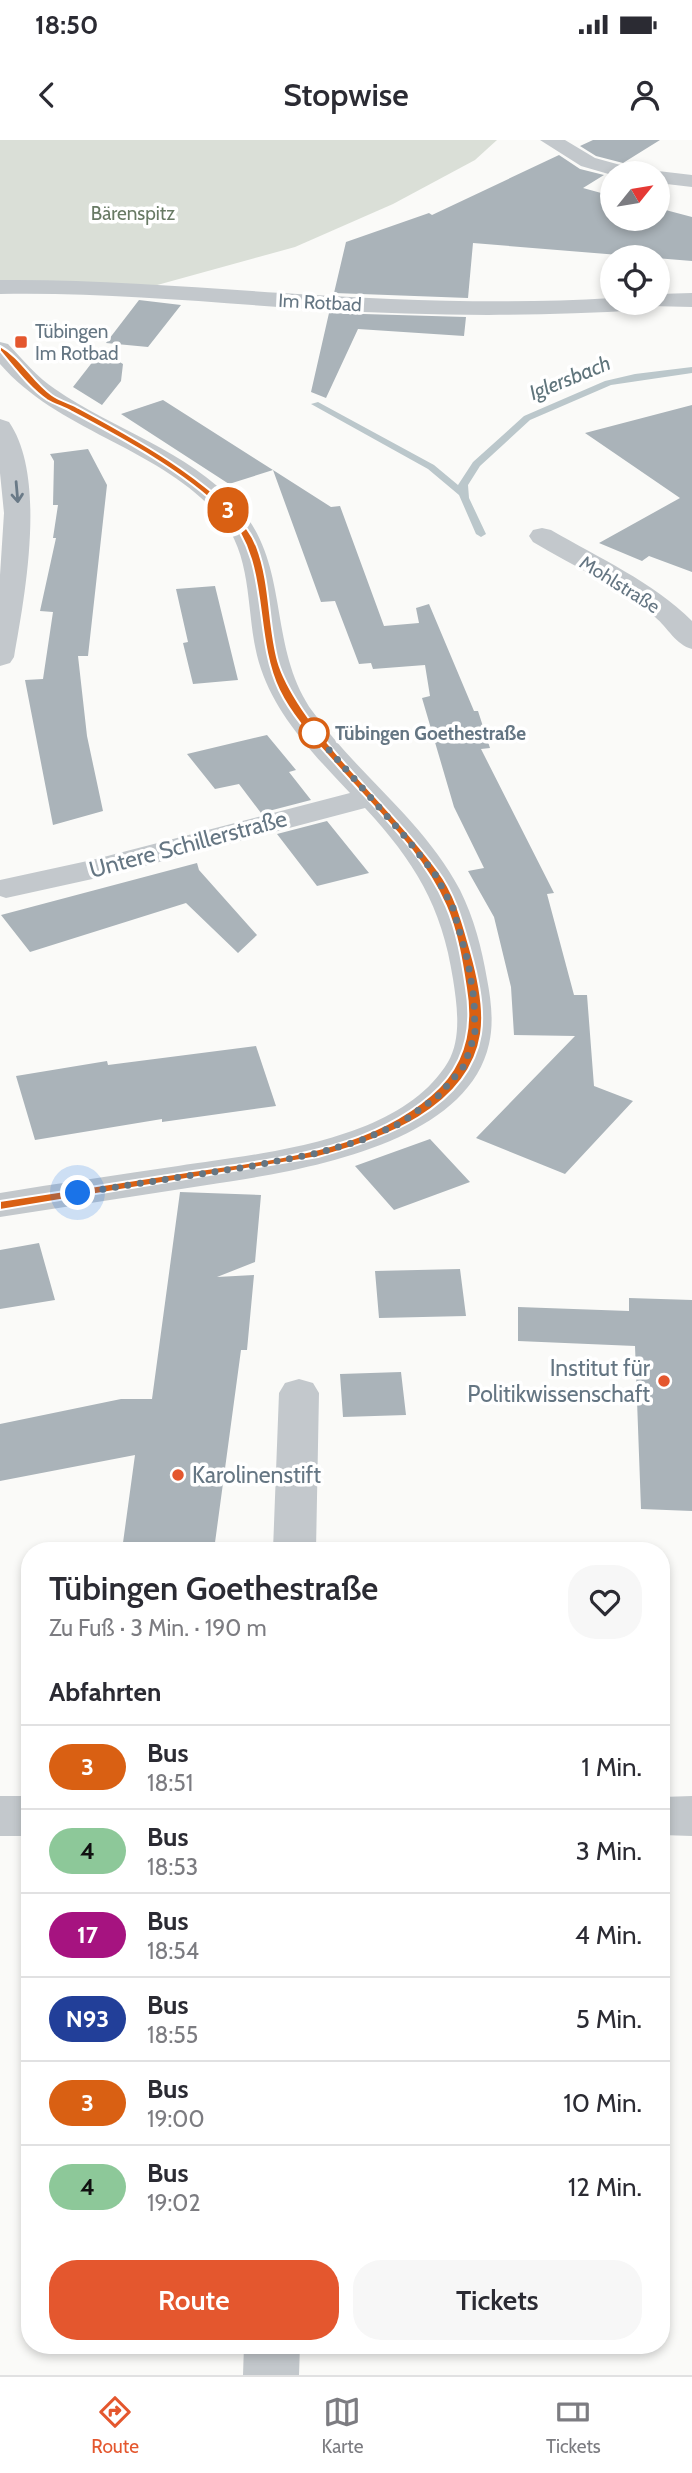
<!DOCTYPE html>
<html lang="de">
<meta charset="utf-8">
<style>
body{margin:0;font-family:Cabin,sans-serif;background:#f7f7f7;color:#2b2b33;height:100vh;display:flex;flex-direction:column;font-size:26px;white-space:nowrap}
*{box-sizing:border-box;margin:0}
p{font-size:23px;color:#7c7c81}
.icon{flex:none;width:38px;height:38px;fill:none;stroke:currentColor;stroke-width:2;stroke-linecap:round;stroke-linejoin:round}
.map{position:relative;flex:1;overflow:hidden}
.details{position:absolute;left:21px;top:1402px;width:649px;height:812px;display:flex;flex-direction:column;background:#fff;border-radius:28px;box-shadow:0 4px 10px #0003}
.details>*{flex:none}
.badge{padding:0 14px;border-radius:23px;font-size:24px;line-height:46px}
.needle{width:46px;rotate:60deg}
.controls{position:absolute;left:600px;top:21px;display:grid;gap:14px}
.controls a{display:grid;place-items:center;width:70px;height:70px;border-radius:50%;background:#fff;box-shadow:0 4px 10px #0003;font-size:35px}
.you{position:absolute;width:35px;height:35px;margin:-18px;border:5px solid #fff;border-radius:50%;background:#1a73e8;box-shadow:0 0 0 10px #1a73e833}
.map>.badge{position:absolute;translate:-50% -50%;box-shadow:0 0 0 4px #fff}
h2{padding:0 28px;font-size:26px;line-height:63px}
.round{display:grid;place-items:center;flex:none;width:74px;height:74px;border-radius:28px;background:#f7f7f7}
.head{display:flex;align-items:center;justify-content:space-between;height:119px;padding:0 28px}
h1{font-size:33px;font-weight:600;line-height:52px}
.cta{display:flex;gap:14px;margin-top:auto;padding:14px 28px}
.cta a{flex:1;height:80px;border-radius:28px;background:#e4572e;color:#fff;font-size:28px;font-weight:600;line-height:80px;text-align:center}
.cta a+a{background:#f7f7f7;color:#2b2b33}
ul{padding:0;list-style:none}
li{display:flex;align-items:center;gap:21px;height:84px;padding:0 28px;border-top:2px solid #e1e1e2}
li div{flex:1}
li b{display:block;font-size:26px}
li em{font-style:normal}
li .badge{min-width:77px;font-weight:700;text-align:center}
.status{display:flex;justify-content:space-between;align-items:center;height:49px;padding:0 35px;background:#fff;direction:ltr}
.status svg{height:19px;fill:currentColor}
header{display:flex;justify-content:space-between;align-items:center;height:91px;padding:0 28px;background:#fff;font-size:32px;font-weight:600}
.tab-bar{display:flex;justify-content:space-around;align-items:center;height:98px;border-top:2px solid #e1e1e2;background:#fff;font-size:19px;color:#7c7c81}
.tab-bar a{display:grid;justify-items:center;gap:4px}
.tab-bar .on{color:#e4572e}
.map>svg:first-child{display:block}
.green{fill:#dadfd7}
.lines{fill:none;stroke-linecap:round;stroke-linejoin:round}
.stream{fill:#bbc7cb;fill-rule:evenodd}
.building{fill:#aab3b9}
.street{fill:#c3c8cc;fill-rule:evenodd}
.oneway{stroke:#6a7a87}
.line{fill:#d96013;stroke:#fff;stroke-width:2}
.walk{stroke:#657683;stroke-width:7;stroke-dasharray:0 12.6}
.poi-dot{fill:#e4572e;stroke:#fff;stroke-width:2.5}
.stop-dot{fill:#fff;stroke:#d96013;stroke-width:3.5}
.labels{text-anchor:middle;stroke-width:7;stroke-linejoin:round;paint-order:stroke}
.far-park-label{font-size:19px;fill:#687a64;stroke:#fff}
.far-street-label{font-size:19px;fill:#657683;stroke:#fff}
.far-poi-label{font-size:19px;fill:#657683;stroke:#fff;text-anchor:start}
.far-stop-label{font-size:19px;font-weight:bold;fill:#657683;stroke:#fff;text-anchor:start}
.far-water-label{font-size:21px;font-style:italic;fill:#60757c;stroke:#fff}
.street-label{font-size:23px;fill:#657683;stroke:#fff}
.poi-label{font-size:23px;fill:#657683;stroke:#fff;text-anchor:end}
</style>
<div class="status"><b>18:50</b><svg viewBox="0 0 49 12"><path d="M0 12V9h3v3zM5 12V6h3v6zM10 12V3h3v9zM15 12V0h3v12zM26 1h20v11H26zM47 4h2v5h-2z"/></svg></div>
<header><svg class="icon" aria-label="back" viewBox="0 0 24 24"><path d="M15 5l-7 7 7 7"/></svg>Stopwise<svg class="icon" aria-label="person" viewBox="0 0 24 24"><circle cx="12" cy="8" r="4"/><path d="M4 21q1-7 8-7t8 7"/></svg></header>
<div class="map">
<svg width="692" height="2235" viewBox="0 0 692 2235">
<rect width="100%" height="100%" fill="#fafaf8"/>
<path class="green" d="M0,0h497l-22,20 -82,44 -98,43 -145,40 -150,1z"/>
<g class="lines">
<path class="stream" d="M692,227v6l-81,12 -81,35 -50,46 -12,19 1,13 17,36 -5,3 -5,-3 -17,-39 -31,-26 -117,-65 7,-2 116,63 24,20 15,-23 51,-46 81,-35 30,-7z"/>
</g>
<path class="building" d="M593,0h67l-37,23 -27,-7 -16,-10z
M559,15l21,14 24,6 -21,13 29,8v23h46v-11l34,9v44l-219,-18 -5,55 -134,-5 12,-51 83,-29 3,2z
M139,160l42,5 -33,42 -42,-4z
M329,173l137,4 -2,19 -106,-7 -32,69 -15,-6z
M101,211l22,13 -2,17 -19,24 -29,-18z
M163,260l110,70 -44,14 -108,-70z
M692,265v167l-43,-16 -7,5 -43,-18 81,-45 -95,-65z
M88,309l19,36 -19,171h-10l9,80 16,75 -50,14 -28,-145 18,-1 10,-67 -13,-1 16,-73h-3l5,-33h-5l1,-44 -4,-7z
M273,330l58,37 9,-1 44,120 35,-3 -3,-15 13,-4 45,107h4l12,37 -9,1 73,144 -7,1 27,101h13l7,91 39,15 -68,73 -89,-36 99,-102 -61,-1 -3,-48 -17,-70 -26,-46 16,-3 -30,-61 -32,-109 8,-2 -5,-31 -52,4 -2,-6 -12,1 -24,-63 -14,1z
M215,446l23,94 -45,4 -10,-41 5,-1 -12,-53z
M267,595l29,35 -7,2 22,28 -50,13 -22,-29 -24,5 -28,-35z
M327,681l42,52 -52,13 -40,-52z
M197,723l2,7 58,65 -19,18 -52,-50 -156,49 -29,-37z
M256,906l20,60 -114,16v-3l-127,21 -19,-64 91,-15 1,4z
M430,999l40,43 -76,28 -39,-44z
M180,1052l81,3 -6,67 -38,15 37,-2 -7,75h-6l-27,200h-92l13,-95 -135,26v-57l121,-25h31z
M39,1103l16,57 -55,9v-59z
M460,1129l6,47 -87,2 -4,-47z
M629,1158l63,2v211l-51,-2 -6,-163 -117,-5v-34l111,4z
M401,1232l5,43 -63,2 -3,-43z"/>
<g class="lines">
<path class="street" d="M540,0h25l30,18 40,11 3,4 -26,2 -31,-9z
M658,31l34,4v12l-34,-4v-10h-8z
M0,140c94,-1 188,7 282,13 110,7 220,12 330,5v5h46v-9l34,-1v14l-42,-1 -9,4c-106,7 -212,6 -318,0 -108,-7 -215,-18 -323,-16z
M0,202l8,2c15,16 29,33 47,45 59,41 132,61 182,116 55,59 29,141 76,207 45,63 110,108 147,178 14,28 22,59 27,89 4,21 7,44 2,65 -23,103 -196,128 -282,141 -69,11 -138,21 -207,32v-24c59,-10 119,-18 178,-27 84,-13 222,-24 270,-104 14,-24 9,-57 5,-83 -11,-73 -39,-118 -88,-171l-259,68 -100,22 -6,-2v-16l92,-20 258,-67c-34,-36 -73,-76 -89,-124 -17,-49 -5,-110 -41,-152 -60,-70 -160,-84 -220,-153z
M0,279l9,3c38,55 16,173 5,235l-4,6 -10,3v-91l4,-62 -4,-40z
M542,388l9,2c48,28 102,52 141,91v28c-16,-4 -24,-21 -37,-32 -37,-30 -81,-51 -122,-75l-4,-6 4,-6z
M299,1239l14,4 6,10 -3,157h-43l6,-157 6,-10z
M0,1656h30v40h-30z
M692,1656v40l-30,-1v-38z
M244,2205h56l-1,30h-56z"/>
</g>
<defs><path id="oneway-shaft" d="M-6 0H5M1.5-3L5.5 0L1.5 3" fill="none" stroke-width="1.6" stroke-linecap="round" stroke-linejoin="round" transform="scale(1.75)"/></defs>
<use class="oneway" href="#oneway-shaft" transform="translate(17 352) rotate(85)"/>
<path class="line" d="M0,206c21,11 33,36 52,49 7,5 17,8 25,12 52,28 159,85 180,140 14,37 11,77 21,114 5,18 15,34 25,49 39,58 94,104 135,161 18,24 25,53 33,81 7,25 14,57 10,82 -12,75 -100,106 -163,123l-318,53v-9c62,-10 125,-19 187,-29 83,-13 178,-20 244,-77 33,-28 42,-66 35,-107 -4,-27 -9,-57 -20,-82 -23,-53 -69,-95 -107,-138 -21,-24 -46,-49 -60,-78 -27,-56 -8,-131 -55,-178 -40,-40 -101,-73 -152,-100 -8,-5 -17,-7 -25,-12 -18,-12 -34,-34 -47,-49z"/>
<g class="lines">
<path class="walk" d="M78,1053l174,-27 66,-13 44,-13 39,-17 37,-27 26,-30 11,-32 -1,-35 -6,-37 -15,-54 -18,-34 -28,-35 -98,-112 5,6"/>
</g>
<g class="poi-dot">
<rect x="14" y="195" width="14" height="14" rx="3.5"/>
<circle cx="664" cy="1241" r="7"/>
<circle cx="178" cy="1335" r="7"/>
</g>
<circle class="stop-dot" cx="314" cy="593" r="14"/>
<g class="labels">
<g class="far-park-label">
<text x="133" y="80">Bärenspitz</text>
</g>
<g class="far-street-label">
<text transform="translate(320 162) rotate(3)" y="7">Im Rotbad</text>
<text transform="translate(620 444) rotate(32)" y="7">Mohlstraße</text>
</g>
<g class="far-poi-label">
<text x="35" y="198">Tübingen<tspan x="35" dy="22">Im Rotbad</tspan></text>
</g>
<g class="far-stop-label">
<text x="335" y="600">Tübingen Goethestraße</text>
</g>
<g class="far-water-label">
<text transform="translate(570 238) rotate(-22)" y="7">Iglersbach</text>
</g>
<g class="street-label">
<text transform="translate(188 704) rotate(-15)" y="8">Untere Schillerstraße</text>
</g>
<g class="poi-label">
<text x="650" y="1236">Institut für<tspan x="650" dy="26">Politikwissenschaft</tspan></text>
<text x="192" y="1343" text-anchor="start">Karolinenstift</text>
</g>
</g>
</svg>
<div class="controls">
<a><svg class="needle" viewBox="-14 -14 28 28"><path d="M0-13l5 13h-10z" fill="#e53935"/><path d="M0 13l5-13h-10z" fill="#7c7c81"/></svg></a>
<a><svg class="icon" aria-label="locate" viewBox="0 0 24 24"><circle cx="12" cy="12" r="6"/><path d="M12 2v4M12 18v4M2 12h4M18 12h4"/></svg></a>
</div>
<div class="you" style="left:78px;top:1053px"></div>
<b class="badge" style="left:228px;top:370px;background:#d96013;color:#fff">3</b>
<section class="details">
<div class="head"><div><h1>Tübingen Goethestraße</h1><p>Zu Fuß · 3 Min. · 190 m</p></div><a class="round"><svg class="icon" aria-label="heart" viewBox="0 0 24 24"><path d="M12 20l-8-8c-3-5 5-10 8-4 3-6 11-1 8 4z"/></svg></a></div>
<h2>Abfahrten</h2>
<ul>
<li><span class="badge" style="background:#d96013;color:#fff">3</span><div><b>Bus</b><p>18:51</p></div><em>1 Min.</em></li>
<li><span class="badge" style="background:#8dc899;color:#111">4</span><div><b>Bus</b><p>18:53</p></div><em>3 Min.</em></li>
<li><span class="badge" style="background:#a61380;color:#fff">17</span><div><b>Bus</b><p>18:54</p></div><em>4 Min.</em></li>
<li><span class="badge" style="background:#223f99;color:#fff">N93</span><div><b>Bus</b><p>18:55</p></div><em>5 Min.</em></li>
<li><span class="badge" style="background:#d96013;color:#fff">3</span><div><b>Bus</b><p>19:00</p></div><em>10 Min.</em></li>
<li><span class="badge" style="background:#8dc899;color:#111">4</span><div><b>Bus</b><p>19:02</p></div><em>12 Min.</em></li>
</ul>
<div class="cta"><a>Route</a><a>Tickets</a></div>
</section>
</div>
<nav class="tab-bar">
<a class="on"><svg class="icon" aria-label="directions" viewBox="0 0 24 24"><path d="M12 3l9 9-9 9-9-9zM9 14v-3h6M13 9l2 2-2 2"/></svg>Route</a>
<a><svg class="icon" aria-label="map" viewBox="0 0 24 24"><path d="M3 6l6-2 6 2 6-2v14l-6 2-6-2-6 2zM9 4v14M15 6v14"/></svg>Karte</a>
<a><svg class="icon" aria-label="tickets" viewBox="0 0 24 24"><path d="M3 7h18v10H3zM15 7v10"/></svg>Tickets</a>
</nav>
